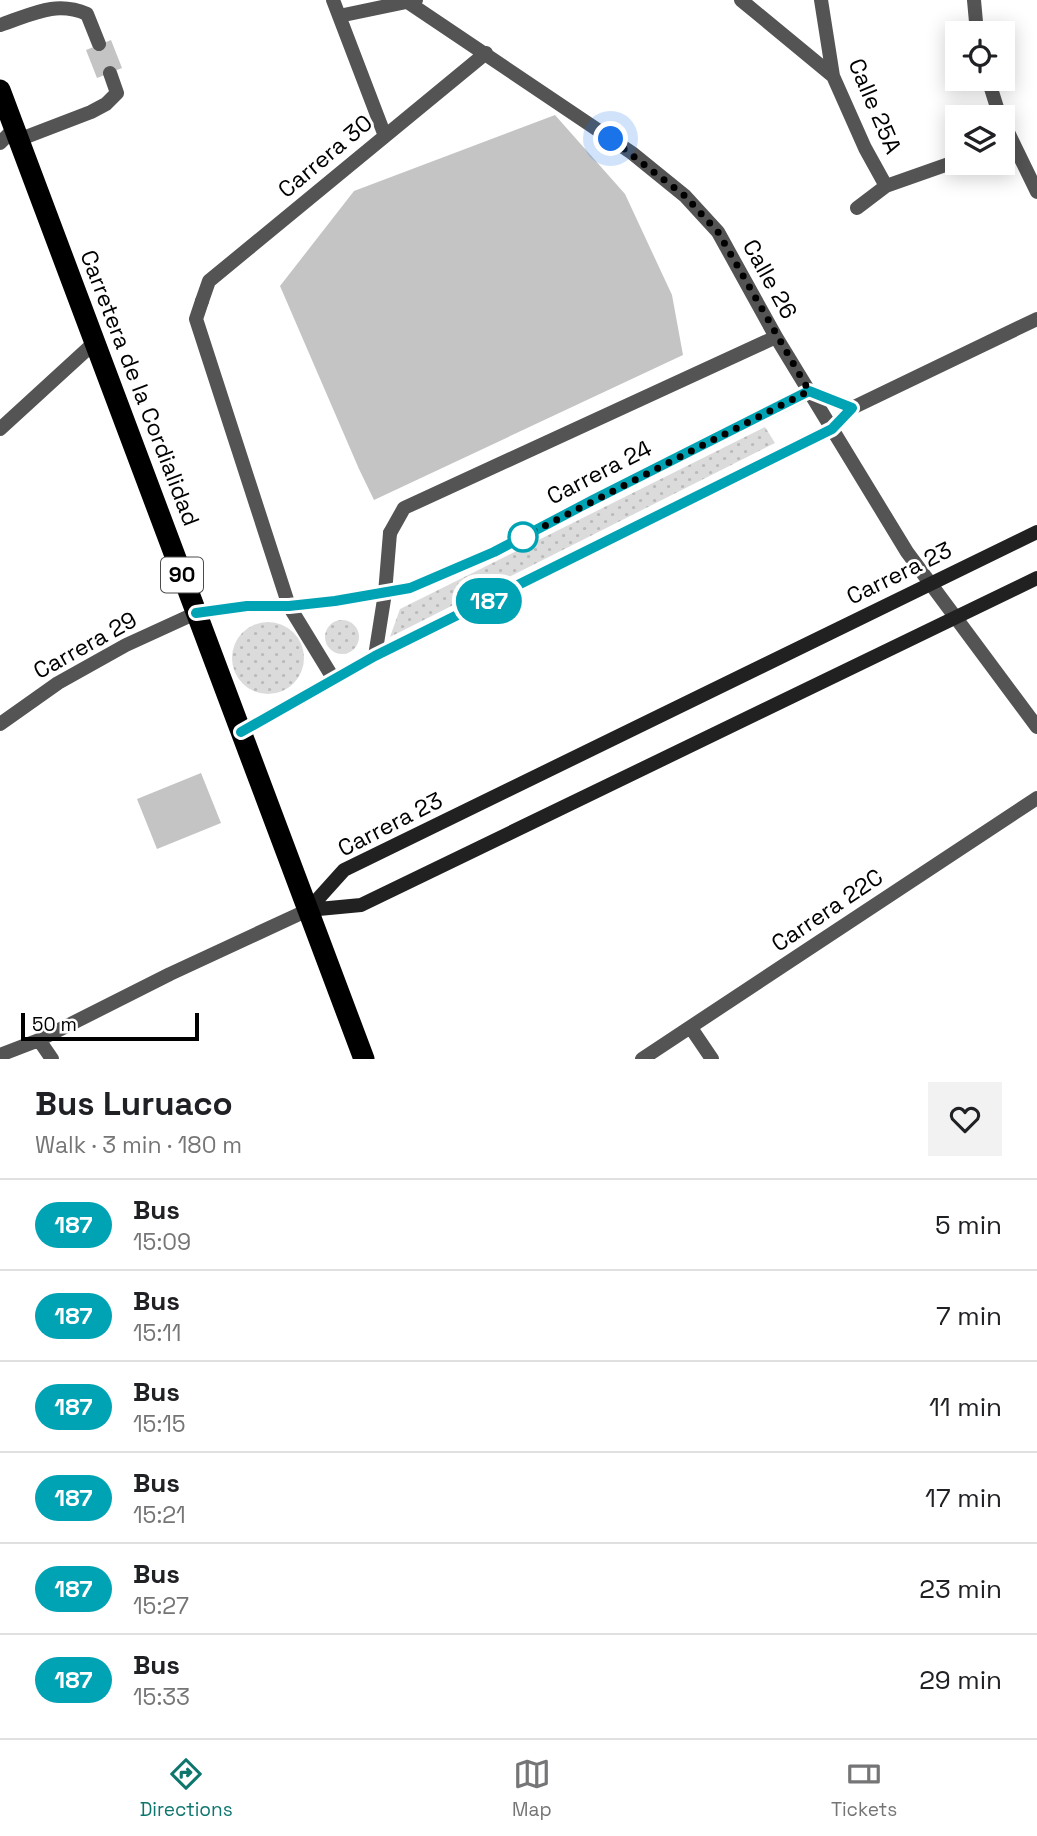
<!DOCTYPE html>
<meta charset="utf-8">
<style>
body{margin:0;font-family:"Space Grotesk",sans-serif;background:#f2f2f2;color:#202124;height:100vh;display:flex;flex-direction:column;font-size:26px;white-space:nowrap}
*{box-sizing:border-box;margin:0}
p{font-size:23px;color:#757577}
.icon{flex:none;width:38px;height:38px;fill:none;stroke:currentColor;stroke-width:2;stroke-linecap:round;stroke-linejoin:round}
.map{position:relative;height:1059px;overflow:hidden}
.sheet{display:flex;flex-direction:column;background:#fff;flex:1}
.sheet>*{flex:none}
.badge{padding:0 14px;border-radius:23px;font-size:24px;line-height:46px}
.tools{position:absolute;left:945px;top:21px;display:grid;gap:14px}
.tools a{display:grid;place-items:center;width:70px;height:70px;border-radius:0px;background:#fff;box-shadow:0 4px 18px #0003;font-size:35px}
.scale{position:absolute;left:21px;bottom:18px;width:178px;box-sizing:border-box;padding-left:7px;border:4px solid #000;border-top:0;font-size:19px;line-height:24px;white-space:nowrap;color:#000;-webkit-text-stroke:5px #fff;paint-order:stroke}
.you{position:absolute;width:35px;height:35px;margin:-18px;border:5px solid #fff;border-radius:50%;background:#1a73e8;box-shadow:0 0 0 10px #1a73e833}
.map>.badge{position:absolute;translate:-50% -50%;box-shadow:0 0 0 4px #fff}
.round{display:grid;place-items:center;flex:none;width:74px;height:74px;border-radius:0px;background:#f2f2f2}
.headline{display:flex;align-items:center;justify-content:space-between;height:119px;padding:0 35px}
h1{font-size:33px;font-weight:800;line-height:52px}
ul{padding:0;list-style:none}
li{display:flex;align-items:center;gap:21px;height:91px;padding:0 35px;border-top:2px solid #e0e0e0}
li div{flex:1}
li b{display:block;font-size:26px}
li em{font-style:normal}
li .badge{min-width:77px;font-weight:700;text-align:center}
.menu{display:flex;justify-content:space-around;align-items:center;height:98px;border-top:2px solid #e0e0e0;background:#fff;font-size:19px;color:#757577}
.menu a{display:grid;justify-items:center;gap:4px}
.menu .current{color:#0f766e}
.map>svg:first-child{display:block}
.grass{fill:url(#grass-dots)}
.building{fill:#c4c4c4}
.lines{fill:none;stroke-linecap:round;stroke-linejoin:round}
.lane{stroke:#545454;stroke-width:14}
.street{stroke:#545454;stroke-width:14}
.secondary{stroke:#212121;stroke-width:14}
.highway{stroke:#000;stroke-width:21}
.line-casing{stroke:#fff;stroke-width:16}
.line{stroke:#00a3b4;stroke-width:10}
.walk{stroke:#000;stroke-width:7;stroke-dasharray:0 12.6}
.stop-dot{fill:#fff;stroke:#00a3b4;stroke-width:3.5}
.labels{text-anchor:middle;stroke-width:6;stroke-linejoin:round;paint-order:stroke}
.shield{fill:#fff;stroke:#4c4c4c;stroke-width:2}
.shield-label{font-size:21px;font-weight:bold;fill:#000}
.street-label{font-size:23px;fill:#000;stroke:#fff}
</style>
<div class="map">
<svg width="1037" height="1059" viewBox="0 0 1037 1059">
<defs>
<pattern id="grass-dots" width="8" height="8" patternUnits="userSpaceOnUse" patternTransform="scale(1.75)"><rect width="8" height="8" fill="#dbdbdb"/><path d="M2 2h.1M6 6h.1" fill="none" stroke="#bababa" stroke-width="1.8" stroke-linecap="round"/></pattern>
</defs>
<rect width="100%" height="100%" fill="#fff"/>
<path class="grass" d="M765,427l10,16 -385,194 10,-28z
M325 637a17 17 0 1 1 34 0a17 17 0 1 1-34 0Z
M232 658a36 36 0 1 1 72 0a36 36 0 1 1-72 0Z"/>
<path class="building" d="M111,40l11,28 -25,10 -11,-28z
M555,115l70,79 47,101 11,60 -309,145 -15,-31 -79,-183 74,-95z
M201,773l20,50 -64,26 -20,-50z"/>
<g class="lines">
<path class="lane" d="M0,25c31,-10 55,-25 87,-11l12,30
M18,140l73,-28 15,-8 11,-11 -7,-20
M202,301l-6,18 93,287 44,72
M375,656l10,-63 5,-60"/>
<path class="street" d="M333,0l52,136
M741,0l92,76
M821,0l12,76 32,72 21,38
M974,0l3,33
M409,3l223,150 53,43 33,36 58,105 131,215 130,175
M339,16l77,-16
M988,79l12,38
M1003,122l34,70
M0,143l14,-14
M857,208l29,-22 71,-25
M202,301l7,-20 277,-228
M0,429l94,-86
M390,533l14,-25 372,-171
M0,724l58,-41 68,-38 70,-32 51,-7h42l46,-5 75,-13 84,-36 99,-52 216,-108 43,16
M241,732l134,-76 457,-227 20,-21 185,-89
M691,1028l21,31
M39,1040l13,19
M0,1055l39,-15 131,-66 138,-64
M642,1059l395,-261"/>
<path class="secondary" d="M308,910l36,-40 693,-338
M308,910l53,-5 676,-327"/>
<path class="highway" d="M0,90l364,969"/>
</g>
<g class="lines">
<defs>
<path id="line" d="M196,613l51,-7h42l46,-5 75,-13 84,-36 99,-52 216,-109 43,17 -20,21 -457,227 -134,76"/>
</defs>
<use href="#line" class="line-casing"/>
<use href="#line" class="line"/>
<path class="walk" d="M523,537l286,-146 -91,-159 -33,-36 -74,-57"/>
</g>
<circle class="stop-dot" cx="523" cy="537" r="14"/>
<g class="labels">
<rect class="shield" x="161" y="557.5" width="42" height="35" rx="5"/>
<g class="shield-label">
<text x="182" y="582">90</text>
</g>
<g class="street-label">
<text transform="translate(875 106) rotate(67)" y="8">Calle 25A</text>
<text transform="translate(325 156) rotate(-40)" y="8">Carrera 30</text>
<text transform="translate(770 279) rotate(61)" y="8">Calle 26</text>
<text transform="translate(140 388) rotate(69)" y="8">Carretera de la Cordialidad</text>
<text transform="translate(599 472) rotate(-27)" y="8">Carrera 24</text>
<text transform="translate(899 573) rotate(-26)" y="8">Carrera 23</text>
<text transform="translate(85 645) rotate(-29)" y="8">Carrera 29</text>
<text transform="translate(390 824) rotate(-27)" y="8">Carrera 23</text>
<text transform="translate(827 910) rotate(-34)" y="8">Carrera 22C</text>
</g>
</g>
</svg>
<div class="tools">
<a><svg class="icon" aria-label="locate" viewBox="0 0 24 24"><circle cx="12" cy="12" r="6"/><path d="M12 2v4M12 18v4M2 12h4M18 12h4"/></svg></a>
<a><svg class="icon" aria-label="layers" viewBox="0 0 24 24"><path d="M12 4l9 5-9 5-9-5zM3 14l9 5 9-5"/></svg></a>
</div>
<div class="scale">50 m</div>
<div class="you" style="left:611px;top:139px"></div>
<b class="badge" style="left:489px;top:601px;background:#00a3b4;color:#fff">187</b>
</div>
<section class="sheet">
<div class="headline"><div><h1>Bus Luruaco</h1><p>Walk · 3 min · 180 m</p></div><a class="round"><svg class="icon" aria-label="heart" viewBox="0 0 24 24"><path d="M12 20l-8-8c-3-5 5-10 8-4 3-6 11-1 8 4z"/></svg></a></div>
<ul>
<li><span class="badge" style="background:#00a3b4;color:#fff">187</span><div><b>Bus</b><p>15:09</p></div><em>5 min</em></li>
<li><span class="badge" style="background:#00a3b4;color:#fff">187</span><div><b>Bus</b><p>15:11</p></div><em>7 min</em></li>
<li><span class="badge" style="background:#00a3b4;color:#fff">187</span><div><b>Bus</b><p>15:15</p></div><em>11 min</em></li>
<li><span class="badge" style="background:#00a3b4;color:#fff">187</span><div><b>Bus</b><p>15:21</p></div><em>17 min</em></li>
<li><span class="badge" style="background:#00a3b4;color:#fff">187</span><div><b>Bus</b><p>15:27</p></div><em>23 min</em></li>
<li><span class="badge" style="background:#00a3b4;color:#fff">187</span><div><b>Bus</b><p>15:33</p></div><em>29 min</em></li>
</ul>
</section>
<nav class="menu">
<a class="current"><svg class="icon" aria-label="directions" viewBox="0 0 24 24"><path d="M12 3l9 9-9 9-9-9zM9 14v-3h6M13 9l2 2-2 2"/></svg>Directions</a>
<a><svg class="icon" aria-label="map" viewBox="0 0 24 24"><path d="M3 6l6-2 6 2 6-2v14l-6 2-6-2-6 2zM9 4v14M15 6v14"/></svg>Map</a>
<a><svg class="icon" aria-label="tickets" viewBox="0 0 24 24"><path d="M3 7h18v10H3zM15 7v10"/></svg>Tickets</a>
</nav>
